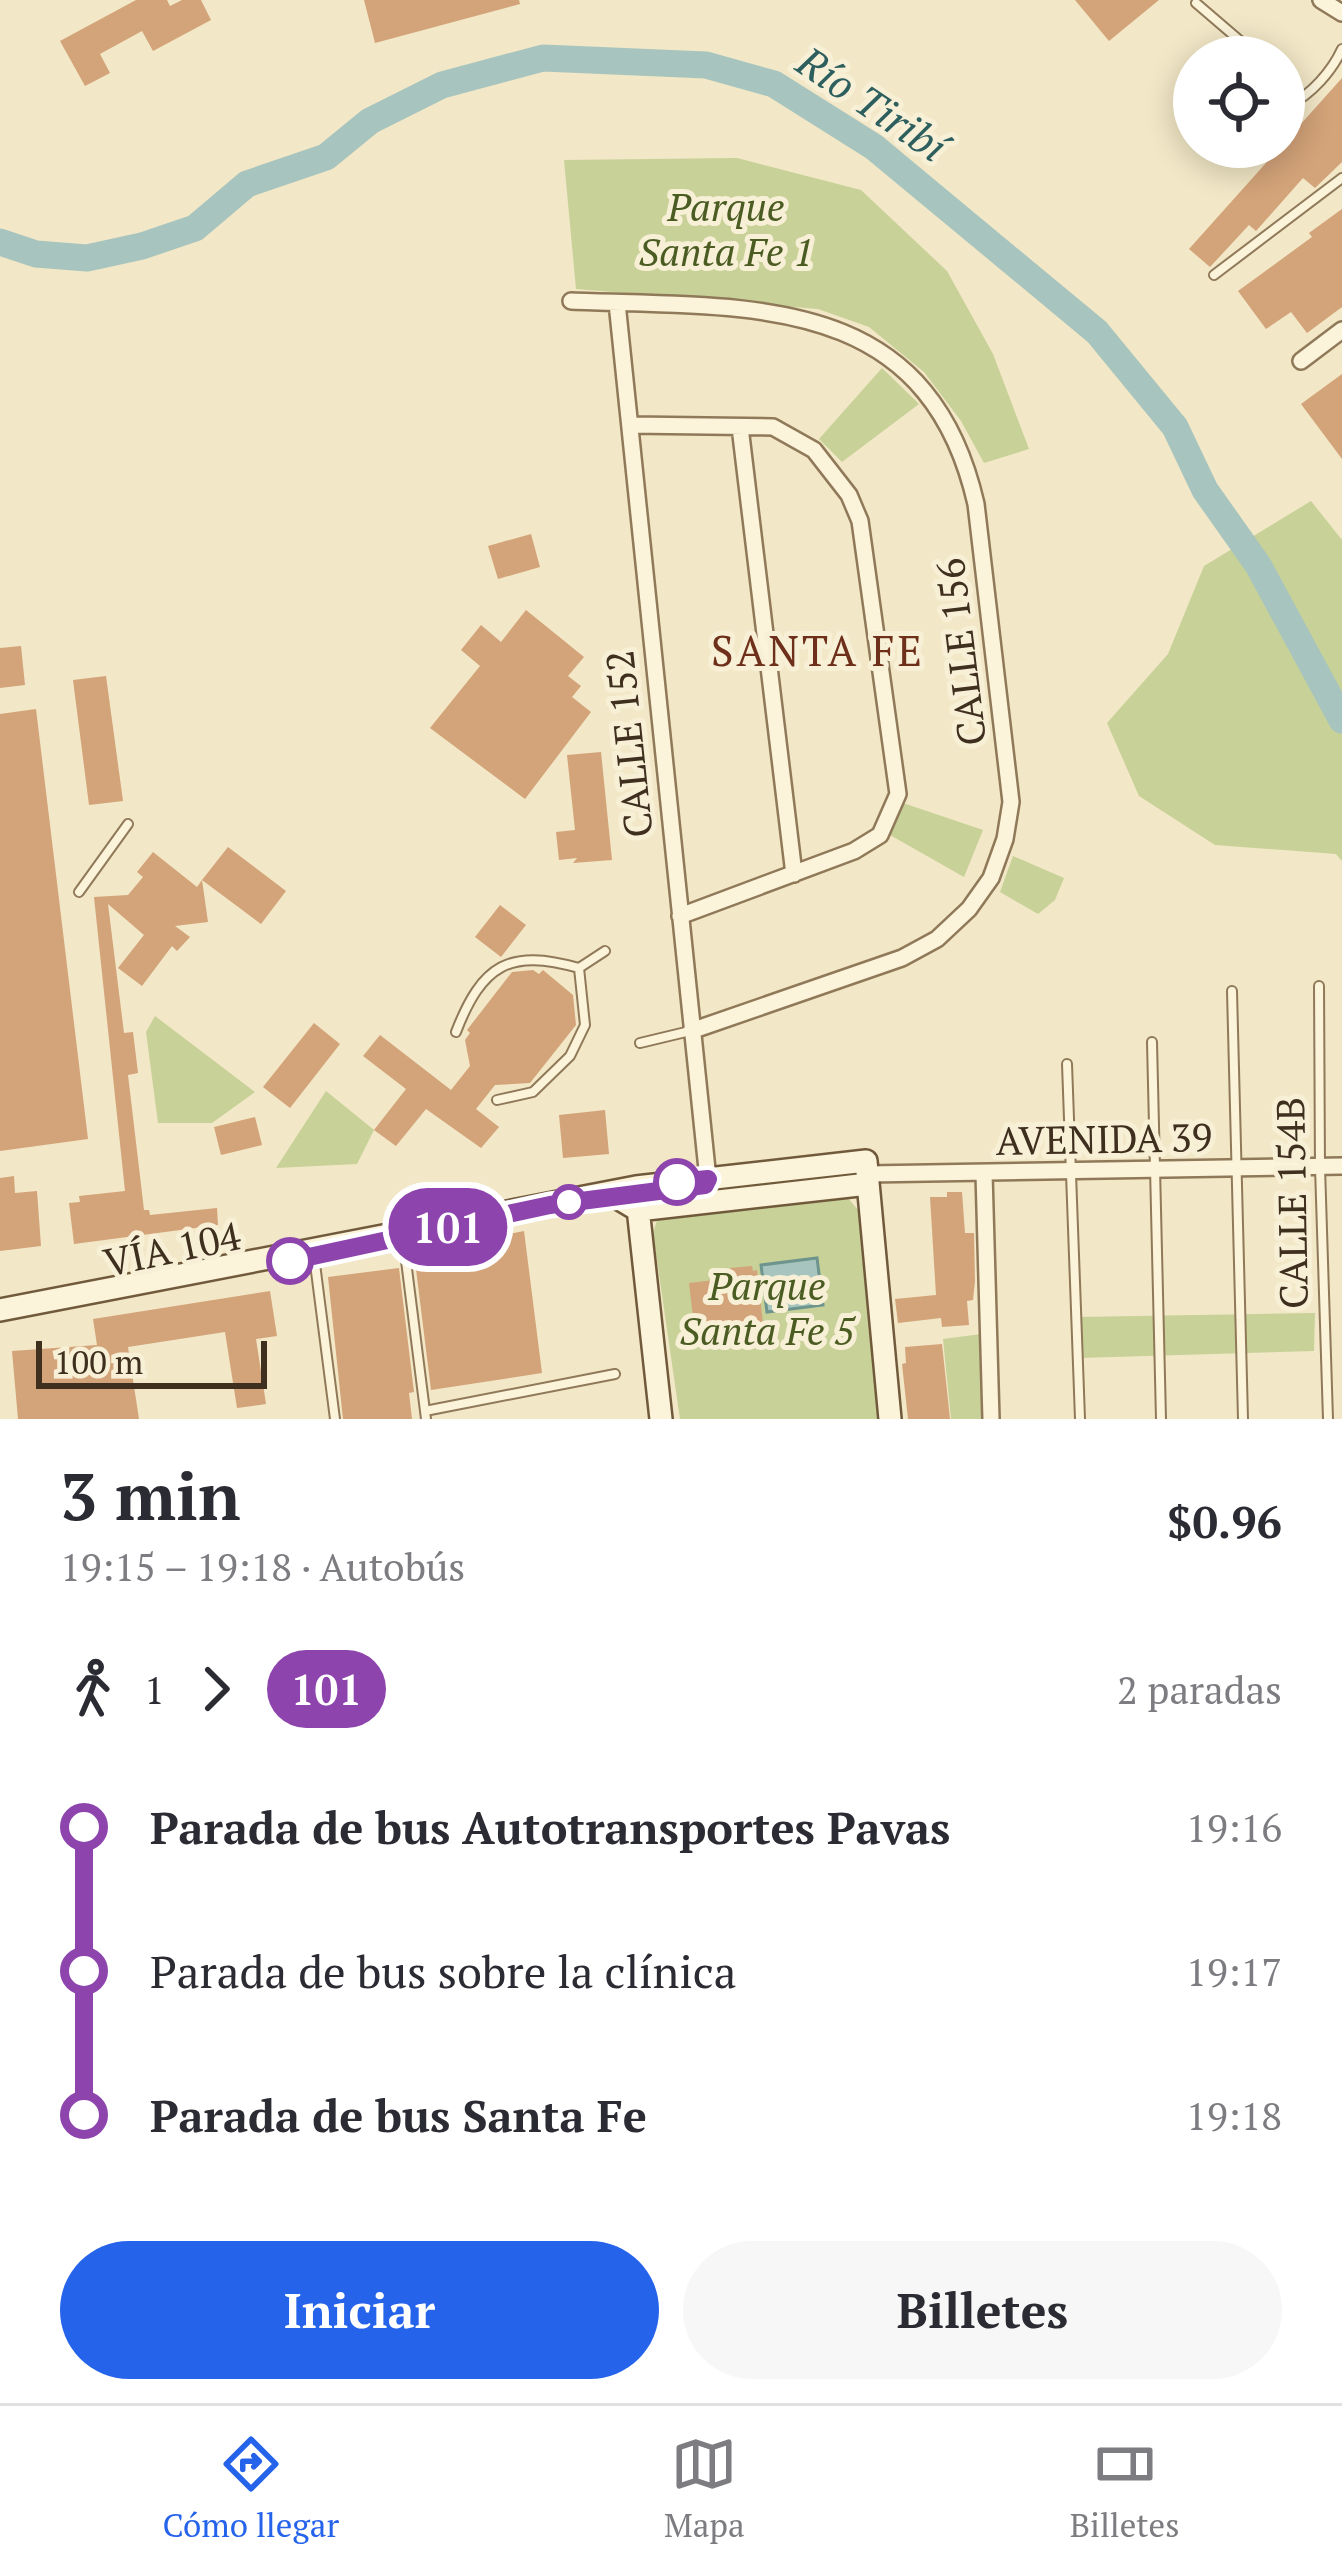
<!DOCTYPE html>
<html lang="es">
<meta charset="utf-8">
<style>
body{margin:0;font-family:"PT Serif",serif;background:#f7f7f7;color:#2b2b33;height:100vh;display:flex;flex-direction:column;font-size:45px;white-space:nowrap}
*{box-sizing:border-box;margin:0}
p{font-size:39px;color:#7c7c81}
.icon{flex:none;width:66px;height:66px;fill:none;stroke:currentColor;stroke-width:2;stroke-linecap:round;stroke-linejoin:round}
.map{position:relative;height:1419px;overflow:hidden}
.sheet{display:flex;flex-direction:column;background:#fff;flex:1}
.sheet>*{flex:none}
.badge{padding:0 24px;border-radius:39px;font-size:42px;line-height:78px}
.fabs{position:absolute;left:1173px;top:36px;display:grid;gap:24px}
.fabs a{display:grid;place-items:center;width:132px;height:132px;border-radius:50%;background:#fff;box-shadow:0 6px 30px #0003;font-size:60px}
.scale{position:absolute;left:36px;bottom:30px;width:231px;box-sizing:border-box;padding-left:12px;border:6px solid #3e2f1e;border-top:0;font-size:33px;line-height:42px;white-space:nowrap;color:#3e2f1e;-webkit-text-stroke:9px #f8f0d6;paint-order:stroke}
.map>.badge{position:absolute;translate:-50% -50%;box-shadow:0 0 0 6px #fff}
.legs{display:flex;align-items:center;gap:18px;height:132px;padding:0 60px;font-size:39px}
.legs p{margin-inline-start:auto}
.head{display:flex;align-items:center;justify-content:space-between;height:204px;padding:0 60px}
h1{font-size:66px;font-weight:800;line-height:90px}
.action{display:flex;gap:24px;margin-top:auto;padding:24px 60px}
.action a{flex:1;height:138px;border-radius:72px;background:#2563eb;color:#fff;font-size:48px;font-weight:800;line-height:138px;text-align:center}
.action a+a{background:#f7f7f7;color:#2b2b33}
ul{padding:0 60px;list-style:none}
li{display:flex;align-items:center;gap:42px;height:144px;font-size:45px}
li i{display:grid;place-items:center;width:18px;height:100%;margin:0 15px;background:currentColor}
li i::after{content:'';width:30px;height:30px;margin:-15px;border:9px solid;border-radius:50%;background:#fff}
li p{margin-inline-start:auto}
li:first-child i{background:linear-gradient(#0000 50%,currentColor 0)}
li:last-child i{background:linear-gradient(currentColor 50%,#0000 0)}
.tab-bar{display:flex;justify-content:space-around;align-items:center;height:168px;border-top:3px solid #e1e1e2;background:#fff;font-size:33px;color:#7c7c81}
.tab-bar a{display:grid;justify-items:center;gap:6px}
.tab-bar .active{color:#2563eb}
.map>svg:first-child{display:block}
.green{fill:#c8d198}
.water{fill:#a7c5be;stroke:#6d958d;stroke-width:3}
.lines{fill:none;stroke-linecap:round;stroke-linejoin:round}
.river{stroke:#a7c5be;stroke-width:27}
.building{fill:#d3a379}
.lane-casing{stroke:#8f7959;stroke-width:12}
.street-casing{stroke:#8f7959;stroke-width:20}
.secondary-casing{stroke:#715a3c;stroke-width:26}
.lane{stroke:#fbf3da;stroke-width:8}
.street{stroke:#fbf3da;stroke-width:15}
.secondary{stroke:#fbf3da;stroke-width:21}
.line-1-casing{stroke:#fff;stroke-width:27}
.line-1{stroke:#8e44ad;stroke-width:18}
.stop-1-dot{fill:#fff;stroke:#8e44ad;stroke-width:6}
.labels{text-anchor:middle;stroke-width:10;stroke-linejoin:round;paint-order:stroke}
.park-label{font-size:39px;font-style:italic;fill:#4b5c23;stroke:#f8f0d6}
.street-label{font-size:39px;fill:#3e2f1e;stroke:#f8f0d6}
.water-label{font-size:42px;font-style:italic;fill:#2d5f5e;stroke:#f8f0d6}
.neighbourhood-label{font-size:42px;letter-spacing:3px;fill:#6e301a;stroke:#f8f0d6}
</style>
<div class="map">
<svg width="1342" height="1419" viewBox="0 0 1342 1419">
<rect width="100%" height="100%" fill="#f2e7c6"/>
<path class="green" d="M737,158l124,32 86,81 46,83 36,95 -45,14 -23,-42 -37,-49 -55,-45 -51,-18 -242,-20 -12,-129z
M882,368l37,36 -77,58 -23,-23z
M1311,501l31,39v321l-6,-7 -121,-9 -76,-49 -32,-73 61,-69 36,-88z
M903,803l80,27 -19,47 -74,-42z
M1013,856l51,22 -9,22 -17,14 -38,-22z
M155,1016l100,76 -43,31h-54l-12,-91z
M326,1091l48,39 -17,34 -81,4z
M847,1197l12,14 23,208h-202l-27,-186 5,-16z
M1315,1313l-1,38 -234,7 -3,-41z
M981,1334l3,85h-33l-8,-80z"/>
<path class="water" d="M817,1258l6,47 -56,7 -6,-47z"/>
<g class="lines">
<path class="river" d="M0,242l36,12 51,4 55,-12 53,-18 52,-44 79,-27 44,-36 72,-36 101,-27 163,7 68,19 100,63 223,185 78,95 30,63 53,75 84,155"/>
</g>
<path class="building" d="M136,0h31l3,6 12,-6h19l10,20 -58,31 -11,-20 -42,23 10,19 -25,13 -25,-45z
M364,0h155l1,4 -145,39z
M1075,0h84l-50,41z
M1342,78v84l-27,26 -12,-10 -47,53 -7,-6 -39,42 -21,-18z
M1342,209v98l-35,26 -16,-21 -25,17 -28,-38 74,-54 -3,-4z
M1342,374v85l-41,-55z
M531,534l9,33 -42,12 -10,-33z
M526,610l58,47 -16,19 13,10 -9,11 19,15 -66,87 -95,-71 50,-62 -19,-16 20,-25 20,17z
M21,646l4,39 -25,3v-40z
M106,676l17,125 -34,4 -16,-125z
M36,709l52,430 -88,12v-437z
M601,752l11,108 -39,3 4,-5 -18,2 -3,-28 19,-2 -8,-75z
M228,847l58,44 -25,33 -59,-44z
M153,852l44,35 5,-7 6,42 -33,4 15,11 -13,14 -5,-5 -30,40 -24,-18 26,-33 -36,-31 16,129 9,-1 5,41 -10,2 16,135h5l1,5 67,-7 1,17 -144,19 -5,-41 11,-1 -1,-6 46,-5 -31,-294 34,-2 15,-18 -6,-5z
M500,905l26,20 -25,32 -26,-20z
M533,970l6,4 4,-4 30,25 3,30 -46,58 -35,2 -19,24 23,18 -18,21 -55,-39 -30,37 -22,-16 32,-41 -43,-33 17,-21 71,55 19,-24 -5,-26 5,-7 -3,-3 45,-58z
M314,1023l26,21 -50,64 -27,-21z
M605,1110l4,44 -46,4 -4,-43z
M255,1117l7,28 -41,10 -7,-28z
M14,1176l1,17 22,-2 4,55 -41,5v-73z
M947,1192h15l3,41h9l1,48 -2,19 -6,1 2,24 -27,2 -1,-9 -43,5 -3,-24 41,-4 -6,-98h17z
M524,1231l18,142 -111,17 -17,-137z
M752,1266l1,5 4,-1 6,53 -68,11 -6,-51 42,-5 -1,-10z
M399,1268l15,124 -5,1 3,26h-69l-15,-142z
M270,1291l7,45 -21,3 10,65 -29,4 -12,-76 -97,15 11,72h-121l-6,-68 85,-6 -4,-26z
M942,1344l8,75h-42l-6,-55 4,-1 -1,-16z"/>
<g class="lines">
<defs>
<path id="lane" d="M1196,3l63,54
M1284,100l5,5c22,-10 43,-34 53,-56
M1214,275l128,-97
M79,892l49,-68
M1319,986l1,181 8,252
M1232,991l11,428
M456,1032c26,-67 53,-84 123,-64
M1152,1042l9,377
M640,1043l50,-12
M1067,1064l13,355
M497,1100l36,-8 37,-36 15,-31 -6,-57 26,-17
M403,1237l23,182
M314,1256l21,163
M425,1411l190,-37"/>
<path id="street" d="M1321,0l21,13
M571,301c177,7 356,-11 405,203l35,298 -6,37 -14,39 -22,31 -32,30 -35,19 -211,73
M617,303l91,876 -6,6
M1301,361l41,-31
M631,425l142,2 41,23 35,45 11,26 38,273 -18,41 -26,16 -174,65
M740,427l54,447
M868,1174l474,-8
M984,1174l7,245"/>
<path id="secondary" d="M605,1196l6,-2 27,16 230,-26
M637,1199l24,220
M0,1310l636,-123 230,-26 24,258"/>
</defs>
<use href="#lane" class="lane-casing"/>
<use href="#street" class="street-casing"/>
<use href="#secondary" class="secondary-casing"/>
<use href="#lane" class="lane"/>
<use href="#street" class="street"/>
<use href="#secondary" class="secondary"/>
</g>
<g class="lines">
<defs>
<path id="line-1" d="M290,1261l260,-56 155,-20 3,-6 -31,3"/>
</defs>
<use href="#line-1" class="line-1-casing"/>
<use href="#line-1" class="line-1"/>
</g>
<g class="stop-1-dot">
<circle cx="677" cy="1182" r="21"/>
<circle cx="569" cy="1202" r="15"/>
<circle cx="290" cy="1261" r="21"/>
</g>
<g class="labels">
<g class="park-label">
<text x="726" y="221">Parque<tspan x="726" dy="45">Santa Fe 1</tspan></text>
<text x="767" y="1300">Parque<tspan x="767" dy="45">Santa Fe 5</tspan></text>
</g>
<g class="street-label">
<text transform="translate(961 652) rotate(-97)" y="14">CALLE 156</text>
<text transform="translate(629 744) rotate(-96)" y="14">CALLE 152</text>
<text transform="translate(1104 1139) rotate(-1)" y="14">AVENIDA 39</text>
<text transform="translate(1292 1203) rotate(-91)" y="14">CALLE 154B</text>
<text transform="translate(172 1249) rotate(-12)" y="14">VÍA 104</text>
</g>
<g class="water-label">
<text transform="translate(872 104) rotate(34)" y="15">Río Tiribí</text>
</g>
<g class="neighbourhood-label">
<text x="818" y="666">SANTA FE</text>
</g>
</g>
</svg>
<div class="fabs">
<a><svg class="icon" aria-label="locate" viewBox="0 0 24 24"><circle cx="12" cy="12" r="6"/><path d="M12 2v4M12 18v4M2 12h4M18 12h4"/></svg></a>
</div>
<div class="scale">100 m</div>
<b class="badge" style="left:448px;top:1227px;background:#8e44ad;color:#fff">101</b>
</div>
<section class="sheet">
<div class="head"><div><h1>3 min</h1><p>19:15 – 19:18 · Autobús</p></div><b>$0.96</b></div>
<div class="legs"><svg class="icon" aria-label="walk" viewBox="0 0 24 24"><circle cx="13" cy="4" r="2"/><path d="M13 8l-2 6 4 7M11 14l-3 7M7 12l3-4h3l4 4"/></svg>1<svg class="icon" aria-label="forward" viewBox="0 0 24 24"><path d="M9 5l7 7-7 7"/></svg><b class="badge" style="background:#8e44ad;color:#fff">101</b><p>2 paradas</p></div>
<ul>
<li><i style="color:#8e44ad"></i><b>Parada de bus Autotransportes Pavas</b><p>19:16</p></li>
<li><i style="color:#8e44ad"></i><span>Parada de bus sobre la clínica</span><p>19:17</p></li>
<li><i style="color:#8e44ad"></i><b>Parada de bus Santa Fe</b><p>19:18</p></li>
</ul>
<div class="action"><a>Iniciar</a><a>Billetes</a></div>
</section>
<nav class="tab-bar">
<a class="active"><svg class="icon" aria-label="directions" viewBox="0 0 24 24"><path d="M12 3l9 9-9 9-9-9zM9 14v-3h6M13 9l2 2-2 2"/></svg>Cómo llegar</a>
<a><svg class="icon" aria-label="map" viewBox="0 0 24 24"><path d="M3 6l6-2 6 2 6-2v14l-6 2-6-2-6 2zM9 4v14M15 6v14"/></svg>Mapa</a>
<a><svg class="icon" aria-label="tickets" viewBox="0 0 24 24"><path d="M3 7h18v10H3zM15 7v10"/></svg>Billetes</a>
</nav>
